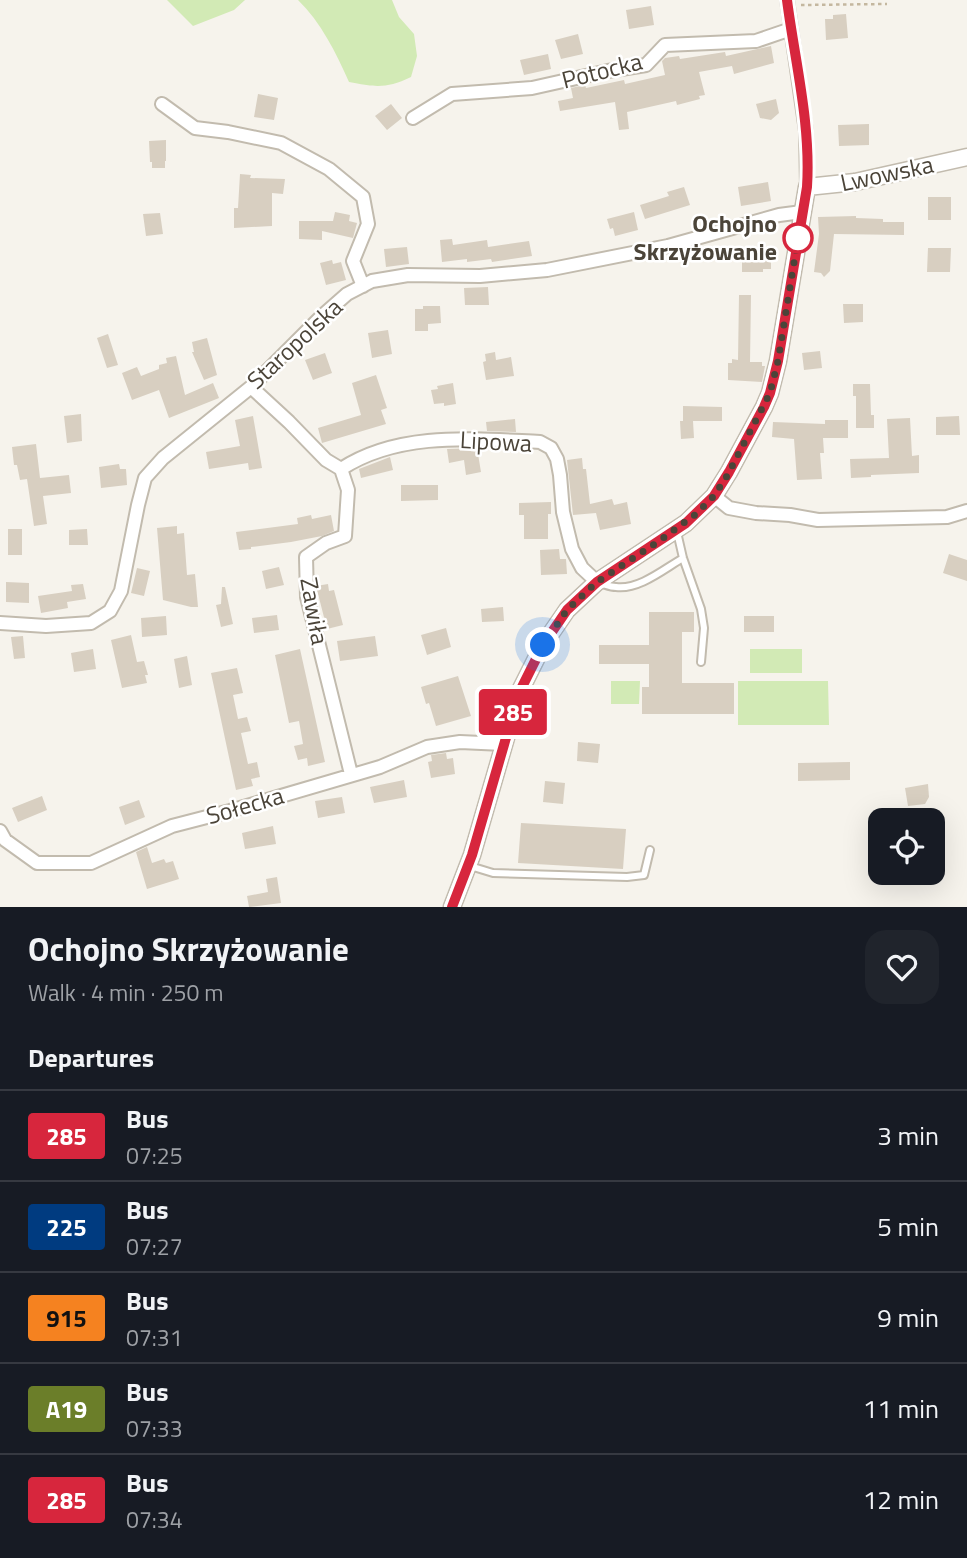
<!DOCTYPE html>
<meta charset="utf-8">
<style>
body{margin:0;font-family:"Titillium Web",sans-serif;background:#20242c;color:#f1f3f6;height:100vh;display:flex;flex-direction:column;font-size:26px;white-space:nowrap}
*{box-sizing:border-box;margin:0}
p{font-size:23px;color:#9ea1a6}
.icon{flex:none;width:38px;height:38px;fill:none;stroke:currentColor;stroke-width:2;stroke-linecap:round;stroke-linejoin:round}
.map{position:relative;height:907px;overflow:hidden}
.details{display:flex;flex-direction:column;background:#171b24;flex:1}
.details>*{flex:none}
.badge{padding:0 14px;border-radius:5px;font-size:24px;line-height:46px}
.tools{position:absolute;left:868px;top:808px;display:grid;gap:14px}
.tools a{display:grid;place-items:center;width:77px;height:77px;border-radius:14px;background:#171b24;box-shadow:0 7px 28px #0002;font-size:35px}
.you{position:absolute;width:35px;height:35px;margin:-18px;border:5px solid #fff;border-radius:50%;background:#1a73e8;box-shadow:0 0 0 10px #1a73e833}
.map>.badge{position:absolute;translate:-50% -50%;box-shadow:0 0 0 4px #fff}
h2{padding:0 28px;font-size:26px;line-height:63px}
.round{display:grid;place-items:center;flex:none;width:74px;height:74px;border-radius:21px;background:#20242c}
.overview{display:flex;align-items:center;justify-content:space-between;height:119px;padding:0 28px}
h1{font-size:33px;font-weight:700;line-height:52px}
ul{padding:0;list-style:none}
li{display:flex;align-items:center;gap:21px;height:91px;padding:0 28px;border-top:2px solid #363941}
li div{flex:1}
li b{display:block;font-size:26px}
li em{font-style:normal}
li .badge{min-width:77px;font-weight:700;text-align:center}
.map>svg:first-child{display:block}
.green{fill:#d2eab5}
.building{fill:#d8cfc1}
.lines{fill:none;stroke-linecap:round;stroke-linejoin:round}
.service-casing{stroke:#c2bbae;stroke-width:10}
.minor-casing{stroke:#c2bbae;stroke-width:16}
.tertiary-casing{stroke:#c2bbae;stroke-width:19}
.path{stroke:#c4b79f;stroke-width:2.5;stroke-dasharray:3.5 3.5;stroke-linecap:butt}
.service{stroke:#fff;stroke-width:6}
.minor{stroke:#fff;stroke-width:12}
.tertiary{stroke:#fff;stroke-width:16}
.line-casing{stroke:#fff;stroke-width:16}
.line{stroke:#d7263d;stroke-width:10}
.walk{stroke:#4b4439;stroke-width:7;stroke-dasharray:0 12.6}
.stop-dot{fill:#fff;stroke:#d7263d;stroke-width:3.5}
.labels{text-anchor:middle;stroke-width:5;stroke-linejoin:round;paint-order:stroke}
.street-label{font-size:24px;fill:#4b4439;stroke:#fff}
.stop-label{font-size:24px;font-weight:bold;fill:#4b4439;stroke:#fff;text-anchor:end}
</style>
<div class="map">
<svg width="967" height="907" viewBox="0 0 967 907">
<rect width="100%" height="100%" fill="#f6f3ec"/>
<path class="green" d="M167,0h78l-11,10 -41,16z
M298,0h94l7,17 15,17 3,22 -6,21c-25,12 -36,10 -62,5 -13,-29 -28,-60 -51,-82z
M750,649h52v24h-52z
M611,681h29l-1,23h-28z
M738,681h90l1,44h-91z"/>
<path class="building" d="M651,6l3,19 -25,4 -3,-19z
M846,14l2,24 -22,2 -1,-21h8v-4z
M578,34l5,20 -22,5 -6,-19z
M771,46l3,17 -40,11 -2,-8 -33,6 6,23 -6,1 1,3 -23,6 -1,-4 -49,11 2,17 -10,1 -4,-28 -55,9 -2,-10 15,-3 -2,-10 14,-3 1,3 38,-8 1,4 40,-9 -3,-14 3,-3 14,-2 1,3 45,-7 1,4z
M548,54l3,15 -27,6 -4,-15z
M258,94l20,4 -4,22 -20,-3z
M776,99l3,14 -8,7 -11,-2 -4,-14z
M391,104l11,14 -15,12 -12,-14z
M869,124v21l-30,1 -1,-21z
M166,140v21h-1v7h-13v-6h-2l-1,-21z
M240,174l11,1 -1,3 35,1 -2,15 -11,-1v33l-38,2v-20h4z
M768,182l3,19 -30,5 -3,-19z
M684,187l6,18 -45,14 -5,-14 29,-9 -2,-4z
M928,197h23v23h-23z
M335,212l15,3 -1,6 8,2 -4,15 -31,-7v9l-23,-1v-18h34z
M634,212l4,18 -23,6 -2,-8 -3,1 -3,-10z
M160,213l3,21 -17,2 -3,-22z
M856,216v2l27,1v3h21v13l-70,-1 -4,37 -6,6 -3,-4 -7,-1 5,-38 -1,-17z
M452,239l1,6 34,-5 1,7 41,-6 3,15 -40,6 -1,-3 -24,3v-3l-25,3 -2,-22z
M407,247l2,17 -23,3 -2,-18z
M928,248h23l-1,24h-23z
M742,249h21v6h8v14h-8v3h-21z
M332,260l1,4 8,-2 5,18 -20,5 -6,-22z
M488,287l1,18h-24l-1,-17z
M739,295h12l-1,67h12v4h3l-3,16 -34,-2v-17h4v-4l6,1z
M843,304h20v18l-19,1z
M423,306h17l1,17 -13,1v7h-13v-22h8z
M388,330l4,24 -20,4 -4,-25z
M108,334l10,31 -11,3 -10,-30z
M207,338l10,37 -13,5 -12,-28h2l-2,-10z
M820,351l2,17 -18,2 -2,-17z
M495,352l1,8 15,-3 3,19 -28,4 -3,-18 3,-1 -1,-7z
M325,353l7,20 -19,7 -8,-20z
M176,356l9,39 28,-12 6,15 -50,20 -10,-28 -27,10 -10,-27 15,-6 4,9 18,-7v-4l8,-2 -1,-5z
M376,375l11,33 -6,2 5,14 -64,19 -4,-15 43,-13 -9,-32z
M453,383l3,21 -12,2v-3l-10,1 -3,-14 7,-1 -1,-3z
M853,384h17l1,31h3v13h-18v-32h-3z
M683,406l39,1v14h-29l1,17 -13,1 -1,-18h3z
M81,414l1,27 -15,2 -3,-27z
M253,416l9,52 -13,2 -1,-7 -39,6 -3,-17 34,-6 -5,-26z
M959,416l1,19h-24v-18z
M910,418l2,38 7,-1v18l-48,2v2l-20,1 -1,-19 39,-1 -2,-39z
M515,419l1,13 -29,-1 -1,-9z
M825,420h23v18h-25l1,15h-4l2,26 -25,1 -3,-41 -22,-2 1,-15 52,2z
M36,444l4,34 29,-3 2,18 -28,3 4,28 -13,2 -7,-47 -7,1 -3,-15h-3l-2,-18z
M477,448l4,24 -15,3 -2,-15 -15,3 -2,-14z
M390,457l3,13 -32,8 -2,-9z
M582,458l1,11h3l4,35 22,-5 2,6 13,-3 4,22 -31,6 -4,-17 -23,2 -6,-55z
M119,464l1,5h6l1,16 -26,3 -2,-21z
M401,485h37v15l-37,1z
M551,502v12h-3v25h-24v-24h-5v-12z
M311,515l1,4 19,-4 3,16 -12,5 -31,6 -40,5v2l-12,1 -3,-18 62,-8 -1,-6z
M177,526v8l7,-1 3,42 8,-1 3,33h-7l-28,-7 -6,-72z
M8,529h14v26h-14z
M87,529l1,16h-19v-15z
M559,549l1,10h6l1,15 -26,1 -1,-25z
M949,554l18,6v21l-24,-8z
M279,567l5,18 -18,4 -4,-18z
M137,568l13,3 -6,25 -13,-3z
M6,582l23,1v20l-23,-1z
M83,584l3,15 -19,3 1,6 -27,5 -3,-17 34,-5 -1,-6z
M328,584l1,7 5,-1 9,35 -16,4 -11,-43z
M222,587h3l8,37 -12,3 -5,-22 5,-1z
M503,607l1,14 -22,1 -1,-13z
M649,612h45v20h-12v51h52v31h-92v-27h7v-23h-50v-19h50z
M277,615l2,15 -25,3 -2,-15z
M166,616l1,19 -25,2 -1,-19z
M744,616h30v16h-30z
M446,628l5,19 -24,8 -6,-20z
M131,635l6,27 7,-1 4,14h-3l2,8 -25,5 -11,-48z
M23,636l2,22 -11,1 -3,-22z
M375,636l3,20 -38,5 -3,-20z
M93,649l3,20 -22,3 -3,-19z
M300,649l25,113 -17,4 -1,-8 -9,2 -4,-14 9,-2 -4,-23 -10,2 -14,-68z
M187,656l5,29 -13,3 -5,-29z
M237,668l6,25 -10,2 5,24 9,-2 4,14 -10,2 7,31 9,-2 3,15 -9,2 2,7 -17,4 -25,-117z
M458,676l13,40 -35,10 -7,-23 -3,1 -5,-17z
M578,742l22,2 -2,19 -21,-2z
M446,753l1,6 6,-1 2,16 -24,4 -3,-16 4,-1 -1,-6z
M850,762v18l-52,1v-18z
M404,780l3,17 -33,6 -4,-16z
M545,781l20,2 -2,21 -20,-2z
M928,784l1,13 -4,7 -17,2 -3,-18z
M42,796l5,14 -29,12 -6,-14z
M342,797l3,16 -27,5 -3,-17z
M139,800l6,17 -20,8 -6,-18z
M521,823l105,6 -3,40 -105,-6z
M273,826l3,18 -31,5 -3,-16z
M147,847l5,16 12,-4 2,4 7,-2 6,18 -32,10 -11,-37z
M277,877l4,26 -32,4 -2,-11 21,-4 -2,-13z"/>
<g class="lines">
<defs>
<path id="service" d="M677,532l6,26 18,51 3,19 -3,34
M599,583c5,1 11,4 17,4 23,3 48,-18 67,-29
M470,866l23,7 134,4 17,-2 6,-25"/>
<path id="minor" d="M787,0l19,131 1,56
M162,104l33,24 33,4 53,11 48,26 34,28 5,27 -15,37 10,25
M413,118l39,-24 80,-6 76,-17 38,-6 19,-20 91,-4 35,-12
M251,387l38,35 37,38 15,9
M341,469c58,-38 133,-30 199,-27l11,6 6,11 3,16 3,37 9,37 10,19 15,14
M341,469l7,21 -3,46 -19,7 -20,14 1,40 44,177
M714,496l15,12 27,5 34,2 28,5 129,-3 20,-6
M0,623l46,3 45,-3 19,-12 11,-20 17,-86 7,-27 18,-20 88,-71 71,-71 25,-22 25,-13 36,-6 72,1 67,-6 121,-24 111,-31 23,-3
M0,831l5,9 32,23h54l81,-37 58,-15 150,-44 47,-20 33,-5 43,2"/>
<path id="tertiary" d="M452,907l20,-52 47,-162 24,-48 24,-35 30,-28 89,-59 28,-27 15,-24 35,-65 6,-14 8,-32 29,-174 48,-5 112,-25"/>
</defs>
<use href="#service" class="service-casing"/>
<use href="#minor" class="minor-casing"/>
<use href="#tertiary" class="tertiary-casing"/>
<path class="path" d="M801,5l86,-1"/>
<use href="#service" class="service"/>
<use href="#minor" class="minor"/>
<use href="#tertiary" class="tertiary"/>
</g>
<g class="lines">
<defs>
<path id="line" d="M452,907l20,-52 47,-162 24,-48 24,-35 30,-28 89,-59 28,-27 15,-24 35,-65 6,-14 8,-32 29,-174c4,-63 -12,-125 -20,-187"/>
</defs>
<use href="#line" class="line-casing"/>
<use href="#line" class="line"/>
<path class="walk" d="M543,645l24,-35 30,-28 62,-41 37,-27 18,-18 13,-20 43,-83 8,-32 20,-123"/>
</g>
<circle class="stop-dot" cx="798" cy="238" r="14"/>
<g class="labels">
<g class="street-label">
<text transform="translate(602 71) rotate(-14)" y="8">Potocka</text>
<text transform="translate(887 174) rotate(-12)" y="8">Lwowska</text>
<text transform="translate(295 344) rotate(-43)" y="8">Staropolska</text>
<text transform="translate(496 442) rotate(3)" y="8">Lipowa</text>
<text transform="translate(314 611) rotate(80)" y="8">Zawiła</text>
<text transform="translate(245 806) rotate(-16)" y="8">Sołecka</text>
</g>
<g class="stop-label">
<text x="777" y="232">Ochojno<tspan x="777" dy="28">Skrzyżowanie</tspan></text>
</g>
</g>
</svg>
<div class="tools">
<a><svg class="icon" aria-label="locate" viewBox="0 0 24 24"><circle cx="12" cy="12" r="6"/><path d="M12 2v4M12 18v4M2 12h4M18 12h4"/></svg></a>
</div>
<div class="you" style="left:543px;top:645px"></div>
<b class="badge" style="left:513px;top:712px;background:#d7263d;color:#fff">285</b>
</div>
<section class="details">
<div class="overview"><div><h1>Ochojno Skrzyżowanie</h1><p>Walk · 4 min · 250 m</p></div><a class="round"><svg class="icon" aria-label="heart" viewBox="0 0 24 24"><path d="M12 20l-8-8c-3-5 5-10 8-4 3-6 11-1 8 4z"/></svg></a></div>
<h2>Departures</h2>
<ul>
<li><span class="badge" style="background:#d7263d;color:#fff">285</span><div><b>Bus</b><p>07:25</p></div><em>3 min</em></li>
<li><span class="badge" style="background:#003b80;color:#fff">225</span><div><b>Bus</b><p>07:27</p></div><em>5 min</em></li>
<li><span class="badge" style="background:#f58220;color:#111">915</span><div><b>Bus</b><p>07:31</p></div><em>9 min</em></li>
<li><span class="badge" style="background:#6b7e29;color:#fff">A19</span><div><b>Bus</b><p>07:33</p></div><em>11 min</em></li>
<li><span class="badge" style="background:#d7263d;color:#fff">285</span><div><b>Bus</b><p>07:34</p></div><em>12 min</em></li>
</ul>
</section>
